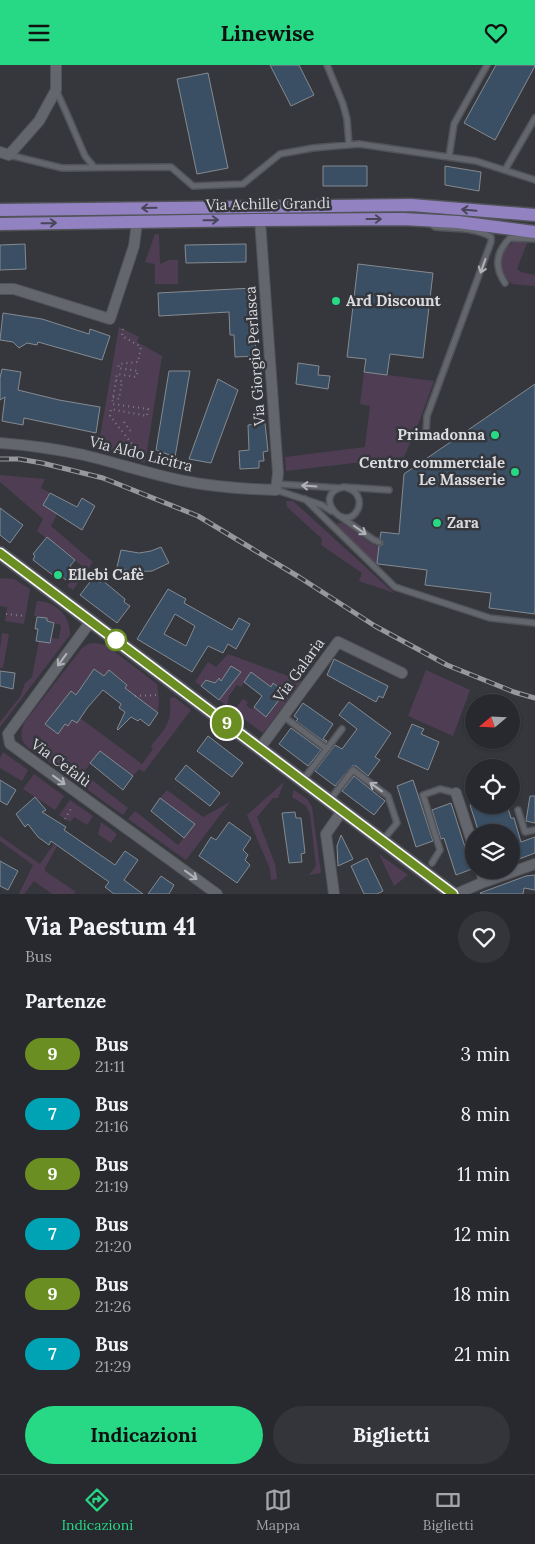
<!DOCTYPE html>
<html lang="it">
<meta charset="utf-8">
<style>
body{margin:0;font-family:Lora,serif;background:#34353a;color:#f1f3f6;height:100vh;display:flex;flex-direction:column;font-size:19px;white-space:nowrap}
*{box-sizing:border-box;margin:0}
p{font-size:16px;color:#a5a6aa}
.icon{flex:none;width:28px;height:28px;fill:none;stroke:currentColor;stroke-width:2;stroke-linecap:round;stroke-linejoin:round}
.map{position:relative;height:829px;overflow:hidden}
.details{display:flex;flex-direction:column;background:#28292e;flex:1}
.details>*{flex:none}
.badge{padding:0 10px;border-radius:16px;font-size:18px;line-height:32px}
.needle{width:32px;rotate:251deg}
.buttons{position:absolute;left:465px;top:629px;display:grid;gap:10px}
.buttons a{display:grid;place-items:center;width:55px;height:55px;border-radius:50%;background:#28292e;box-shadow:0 1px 4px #0004,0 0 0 1px #44454a;font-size:25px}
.map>.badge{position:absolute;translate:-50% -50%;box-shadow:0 0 0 2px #fff}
h2{padding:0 25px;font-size:19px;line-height:45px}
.round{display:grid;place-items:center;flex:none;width:52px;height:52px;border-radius:26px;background:#34353a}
.headline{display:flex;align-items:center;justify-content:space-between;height:85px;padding:0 25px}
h1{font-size:24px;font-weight:700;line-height:38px}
.primary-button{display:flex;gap:10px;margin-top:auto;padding:10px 25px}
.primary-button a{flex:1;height:58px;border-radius:30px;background:#27d885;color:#111;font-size:20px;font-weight:700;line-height:58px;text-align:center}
.primary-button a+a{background:#34353a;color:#f1f3f6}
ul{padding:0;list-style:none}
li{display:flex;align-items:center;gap:15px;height:60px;padding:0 25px}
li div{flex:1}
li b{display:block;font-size:19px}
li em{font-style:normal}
li .badge{min-width:55px;font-weight:700;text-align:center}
header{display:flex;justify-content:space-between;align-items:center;height:65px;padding:0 25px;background:#27d885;color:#111;font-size:22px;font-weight:700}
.tabs{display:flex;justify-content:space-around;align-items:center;height:70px;border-top:1px solid #44454a;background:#28292e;font-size:14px;color:#a5a6aa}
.tabs a{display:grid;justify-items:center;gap:2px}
.tabs .current{color:#27d885}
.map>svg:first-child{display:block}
.green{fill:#4f3e53}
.building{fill:#3a4f64;stroke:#858a90;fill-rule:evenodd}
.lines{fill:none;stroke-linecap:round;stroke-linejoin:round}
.lane-casing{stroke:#515358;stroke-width:8}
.street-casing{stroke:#515358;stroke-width:12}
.secondary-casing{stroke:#515358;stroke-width:15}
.primary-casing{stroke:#515358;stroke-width:15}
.path{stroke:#7f8186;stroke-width:2;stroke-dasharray:1 4;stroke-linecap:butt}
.lane{stroke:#64666d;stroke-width:5}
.street{stroke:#64666d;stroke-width:10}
.secondary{stroke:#7c7497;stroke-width:12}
.primary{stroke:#9382c2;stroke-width:12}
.rail-casing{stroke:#97989d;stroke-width:5}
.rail{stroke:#35373d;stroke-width:3;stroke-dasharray:9;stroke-linecap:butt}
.oneway{stroke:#484658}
.oneway2{stroke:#b1b2b7}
.line-casing{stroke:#fff;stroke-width:11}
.line{stroke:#6b8e23;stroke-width:8}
.poi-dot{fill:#27d885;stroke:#35373d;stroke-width:2}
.stop-dot{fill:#fff;stroke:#6b8e23;stroke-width:2.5}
.labels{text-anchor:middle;stroke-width:5;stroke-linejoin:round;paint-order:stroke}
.street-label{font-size:15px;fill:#dadbdf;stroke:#35373d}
.poi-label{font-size:15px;font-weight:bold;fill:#dadbdf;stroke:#35373d;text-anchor:start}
</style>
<header><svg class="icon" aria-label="menu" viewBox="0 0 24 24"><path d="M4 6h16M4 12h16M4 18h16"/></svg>Linewise<svg class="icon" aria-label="heart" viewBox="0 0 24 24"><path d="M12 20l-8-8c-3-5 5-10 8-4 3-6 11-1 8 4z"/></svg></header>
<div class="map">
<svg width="535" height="829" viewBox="0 0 535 829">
<rect width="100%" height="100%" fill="#35373d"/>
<path class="green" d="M155,169h4l1,30 9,-4h9v24h-23v-20l-10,-2z
M515,176l12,2 -10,26 4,3 14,3v11l-23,-2c-15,-15 -14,-31 3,-43z
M119,262l20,10 -2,5 25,14 -17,107 -47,-15z
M364,307l70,9 -15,41 -15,35 -118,14 -1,-14 80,-10 5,-41 -10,-2z
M0,410l45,4 -4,9 9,5 -7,12 14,9 -6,12 42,36 -20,28 -6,-4 15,-20 -45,-35 6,-12 -43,-37z
M286,436h7l101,92 -35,-12 3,-8 -41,-28 1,-6 -35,-32z
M337,458h5l30,21 7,3 -2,17 -39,-37z
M0,513l14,1 16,10 -6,35 -19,-3 2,-14 -7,-1z
M37,536c18,0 34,15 33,34l-70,92v-5l20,-25 5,-14 7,-6 7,-36 11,2 1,-5 8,1 2,-14 -14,-4v-3l-13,-2z
M2,568l7,1 -6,34h-3v-19z
M95,578l11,2 51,39 2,16 -1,13 -33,-25 2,-4 -18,-14 -5,6 -10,-7 -18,26 -5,-4 -25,33 12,10 7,-10 3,2 4,-6 8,-2 62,46 11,-15 -2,-3c15,-19 21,-22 19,-48l4,-1 17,13 -47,62 -5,-3 -6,7 -33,-25 -17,22 45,35 -5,7 -94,-67c-9,-7 -9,-14 -5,-25l58,-75 6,-4z
M228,589l74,27 -39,52 -30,-22 10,-12 5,3 -2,3 5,4 3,-2 13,10 17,-25 -11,-8 -2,3 -20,-14 -10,14 -4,-2 -8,11 -2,10 -8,-6 21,-28 -9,-6 -10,15 -3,-3 -3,5 -8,-4 -6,7 -6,-4 13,-20 8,5z
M426,605l44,20 -17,46 -45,-20z
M3,687l25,18 -6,11 -22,-13v-10z
M34,709l30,22 -9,14 -32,-21z
M284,717l-6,16h-5l-16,19 18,47 2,15 -6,1 -1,-11 -23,-54z
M167,725l36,27 27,-15 -44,58 -58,-41 7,-8 43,34 17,-21 -35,-26z
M294,725l13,9 5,8 9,66 -12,2 7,-9 -6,-52 -4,-8 -14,-9z
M70,735l23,16 -6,9 -13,-8 -4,5 -11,-7z
M101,757l16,12 -6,9 -13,-9z
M0,771l40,28 14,-20 3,2 -12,22v3l31,21 -2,2h-22l-18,-13 -10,13h-5l14,-29 -33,-24z
M379,789l29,21 -14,11z"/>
<path class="building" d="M270,0h29l15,30 -23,11z
M496,0h39v1l-40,74 -31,-17z
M208,8l20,95 -31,6 -20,-95z
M323,101h44v20h-44z
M445,101l36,6 -2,19 -34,-6z
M25,179l1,25 -26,1v-25z
M246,179v18l-60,1 -1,-18z
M358,199l75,9 -10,85 -33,-4 -3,21 -23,-3 2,-13 -19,-2z
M253,223l3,68 -21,1 -1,-22h-4l-1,-23 -70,4 -1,-23z
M3,248l39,6 47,15 1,-5 20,7 -8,24 -64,-18 -1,3 -10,-2 -8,5 -6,-6 -13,-2z
M298,298l21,3 -1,9 12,1 -2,13 -32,-5z
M2,304l19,3 -3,18 41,10 41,7 -4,26 -72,-15 -1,7 -21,-4 3,-24 -5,3v-22z
M169,306h21l-15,86 -19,-7z
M218,314l20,11 -27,73 -22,-4z
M535,319v230l-46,-6 2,-15 -66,-8 2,-15 -49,-6 -1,-1 2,-17 3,-1 1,-3 -3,-4 1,-6 18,2 5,-60z
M265,358l3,28 -5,1 1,9h-5v7l-19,1 -1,-18 10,-1 -1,-25z
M50,428l27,14 5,-9 13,8 -13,24 -39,-25z
M0,443l23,17 -13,18 -10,-8z
M47,472l28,23 -5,6 4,3 -8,11 -5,-4 -3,3 -25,-19 2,-4 -2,-2z
M161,482l8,16 -17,8 -19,1 -16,-5 4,-17 18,3 12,-2z
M93,513l7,5 2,-3 23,19 -1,3 6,4 -13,17 -37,-28z
M168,524l18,10 -2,4 48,27 7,-12 11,6 -14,25 -8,-5 -5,9 -15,-7 -16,26 -55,-33zM175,549l20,12 -9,20 -22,-12z
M37,552l10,1v3l7,2 -4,20 -14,-2 2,-12h-3z
M334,594l54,27 -5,12 -4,-2 -3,6 -49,-27z
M231,601l10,6 -22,28 -18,-14 5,-6 9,3 4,-5 2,3z
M94,604l10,7 5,-6 18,15 -2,3 33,25 -9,13 -9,-7 -2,2 -7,-4 -13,13 -1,-1 8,-17 -6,-4 2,-4 -18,-14 -15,17 -11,16 -5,-3 -4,6 -3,-2 -7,10 -13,-10 26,-33 5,4z
M0,606l15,2 -2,16 -13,-3z
M251,607l20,15 2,-4 12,9 -19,25 -12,-10 8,-11 -18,-14z
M349,637l42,31 -16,24 5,3 -12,16 -12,-10h-4l-17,20 -20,-15 20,-26 7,4 15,-20 -18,-14z
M303,638l30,21 -10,15 4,2 -1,2 -30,-22 2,-2 -4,-3z
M412,659l12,5 -3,5 18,8 -11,28 -30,-13z
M291,663l30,22 -13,16 -29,-22z
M208,671l35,27 -11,14 -35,-26z
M100,686l33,25 -10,14 -33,-27z
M186,700l34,28 -10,13 -35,-27z
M354,711l31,25 -11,14 -32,-24z
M0,715l16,10 -9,15 -7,-4z
M413,715l20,61 -17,6 -19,-61z
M530,731h5v27l-9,-2z
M35,732l11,13 -4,2 24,15 -2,3 51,35 10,-14 13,9 -14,20 19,14h-29l-9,-7 4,-5 -58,-41 -2,4 -11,-8 -10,-13 -3,3 -9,-13z
M160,733l35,26 -11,14 -33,-27z
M451,738l21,66 -16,6 -12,-37 -3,1 -9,-29z
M470,740h37l4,13h3l7,24 14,-5v16l-24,9v-29h-32z
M295,747l1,6h5l4,35 -4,1 1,8 -13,1 -7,-50z
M229,757l22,16 -8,12 5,5 -3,5 5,5 -13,18 -38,-27 12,-19 5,3z
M341,770l12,24 -15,7 -1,-20z
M367,793l16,33 -6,3h-13l-13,-28z
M0,796l18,10 -10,19 -8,-4z
M535,810v15l-11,-2 -1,6h-42l-1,-1 46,-17z
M161,811l13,9 -5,9h-21z"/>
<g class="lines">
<defs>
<path id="lane" d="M327,0l16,39 4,15 2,26
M56,25l10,22 19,44 9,11
M9,90l53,13 109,-1 22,19 50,-2 37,-30 33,-6 46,-4 117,17 59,19
M449,92l5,-33 33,-59
M505,105l30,-52
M505,218c-11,-16 -9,-31 5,-45l25,1
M426,368l1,-17 64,-174v-5c-16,-10 -38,-8 -56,-10l-4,-3
M278,419l61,4
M347,423c9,2 15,11 11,21 -13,27 -48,-16 -14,-22l45,3
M276,425l46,15 9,6
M305,434l90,88 95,31 45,5
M341,452l33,23 5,2
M283,651l44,33
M303,715l39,-51
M329,736l24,-31 35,26 9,27 -14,17
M518,745l7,22 10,-2
M432,798l8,-13 -17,-55 17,-6 16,4"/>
<path id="street" d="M0,87l9,3 30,-34 17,-31v-25
M0,224h14l96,30 24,-73 3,-24
M0,378c28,2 56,6 84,12 33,8 66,19 100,26 30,6 61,8 92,9l2,-17 -18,-253
M91,556l-83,113 2,10 207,150
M260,683l78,-106 64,31
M456,728l18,55
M481,805l3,12
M334,829l-8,-60 16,-23
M456,829l28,-12 51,-18"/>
<path id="secondary" d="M0,488l453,341"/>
<path id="primary" d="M0,145l411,-5 124,10
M0,159l260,-4 143,-1 55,3 77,10"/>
</defs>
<use href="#lane" class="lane-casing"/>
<use href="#street" class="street-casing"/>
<use href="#secondary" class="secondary-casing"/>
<use href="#primary" class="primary-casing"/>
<path class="path" d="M123,264l-1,7 19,11 -3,15 -19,2 -1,4 20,3 -2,6 -19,-3 -5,30 36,5 -1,7 -36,-7 -1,7 23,29 -3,11
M113,332l6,2 3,-18 -6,-1
M124,357l8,11
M6,549l19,2
M135,631l23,-1
M65,754l7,-12"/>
<use href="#lane" class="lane"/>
<use href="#street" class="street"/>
<use href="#secondary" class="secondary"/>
<use href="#primary" class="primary"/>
<defs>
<path id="rail" d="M0,394h19l23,4 61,15 95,38 101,61 76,49 72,39 67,27 21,6"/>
</defs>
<use href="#rail" class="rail-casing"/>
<use href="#rail" class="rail"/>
</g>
<defs><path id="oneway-shaft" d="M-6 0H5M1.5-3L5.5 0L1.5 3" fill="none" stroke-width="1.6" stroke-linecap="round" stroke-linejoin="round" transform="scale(1.25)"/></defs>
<g class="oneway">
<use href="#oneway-shaft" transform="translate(149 143) rotate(179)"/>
<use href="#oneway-shaft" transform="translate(469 145) rotate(-175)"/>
<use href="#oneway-shaft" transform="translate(374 154)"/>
<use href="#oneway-shaft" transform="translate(211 155) rotate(-1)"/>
<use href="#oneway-shaft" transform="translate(49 158) rotate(-1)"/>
</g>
<g class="oneway2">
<use href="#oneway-shaft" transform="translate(483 201) rotate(110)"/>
<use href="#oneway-shaft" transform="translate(309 421) rotate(-176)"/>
<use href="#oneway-shaft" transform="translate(360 465) rotate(35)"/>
<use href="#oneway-shaft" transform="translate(62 595) rotate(126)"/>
<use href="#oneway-shaft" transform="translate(59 715) rotate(36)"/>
<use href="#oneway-shaft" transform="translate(376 722) rotate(-144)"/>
<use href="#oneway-shaft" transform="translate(191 810) rotate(36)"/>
</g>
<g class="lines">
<defs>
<path id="line" d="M0,488l453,341"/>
</defs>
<use href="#line" class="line-casing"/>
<use href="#line" class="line"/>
</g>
<g class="poi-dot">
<circle cx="336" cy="236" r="5"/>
<circle cx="495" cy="370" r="5"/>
<circle cx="515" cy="407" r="5"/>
<circle cx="437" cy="458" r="5"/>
<circle cx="58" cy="510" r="5"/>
</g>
<circle class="stop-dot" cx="116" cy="575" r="10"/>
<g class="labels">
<g class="street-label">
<text transform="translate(268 139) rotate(-1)" y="5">Via Achille Grandi</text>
<text transform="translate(255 291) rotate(-94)" y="5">Via Giorgio Perlasca</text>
<text transform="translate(141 389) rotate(14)" y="5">Via Aldo Licitra</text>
<text transform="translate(299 605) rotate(-54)" y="5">Via Galaria</text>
<text transform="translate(61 698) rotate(36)" y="5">Via Cefalù</text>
</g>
<g class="poi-label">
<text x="346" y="241">Ard Discount</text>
<text x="485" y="375" text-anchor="end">Primadonna</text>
<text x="505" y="403" text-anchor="end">Centro commerciale<tspan x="505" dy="17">Le Masserie</tspan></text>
<text x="447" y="463">Zara</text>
<text x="68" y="515">Ellebi Cafè</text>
</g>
</g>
</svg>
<div class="buttons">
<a><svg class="needle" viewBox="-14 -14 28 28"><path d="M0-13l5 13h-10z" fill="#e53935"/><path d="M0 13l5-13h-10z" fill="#a5a6aa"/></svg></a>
<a><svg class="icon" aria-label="locate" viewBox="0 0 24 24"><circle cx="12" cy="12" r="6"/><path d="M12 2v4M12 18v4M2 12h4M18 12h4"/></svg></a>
<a><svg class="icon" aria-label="layers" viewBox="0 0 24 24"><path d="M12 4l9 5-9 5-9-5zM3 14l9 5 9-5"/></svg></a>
</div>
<b class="badge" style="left:227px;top:658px;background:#6b8e23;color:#fff">9</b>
</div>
<section class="details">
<div class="headline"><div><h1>Via Paestum 41</h1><p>Bus</p></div><a class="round"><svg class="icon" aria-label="heart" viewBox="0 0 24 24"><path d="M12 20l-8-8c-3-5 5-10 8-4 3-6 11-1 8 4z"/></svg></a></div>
<h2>Partenze</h2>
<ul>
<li><span class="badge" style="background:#6b8e23;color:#fff">9</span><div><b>Bus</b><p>21:11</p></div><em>3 min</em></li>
<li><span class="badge" style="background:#00a3b4;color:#fff">7</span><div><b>Bus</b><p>21:16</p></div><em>8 min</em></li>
<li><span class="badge" style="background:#6b8e23;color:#fff">9</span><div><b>Bus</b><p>21:19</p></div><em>11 min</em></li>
<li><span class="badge" style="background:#00a3b4;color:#fff">7</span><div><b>Bus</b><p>21:20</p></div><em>12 min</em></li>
<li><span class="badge" style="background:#6b8e23;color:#fff">9</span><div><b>Bus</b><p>21:26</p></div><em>18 min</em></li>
<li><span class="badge" style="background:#00a3b4;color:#fff">7</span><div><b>Bus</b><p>21:29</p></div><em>21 min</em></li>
</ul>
<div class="primary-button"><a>Indicazioni</a><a>Biglietti</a></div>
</section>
<nav class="tabs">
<a class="current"><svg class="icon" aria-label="directions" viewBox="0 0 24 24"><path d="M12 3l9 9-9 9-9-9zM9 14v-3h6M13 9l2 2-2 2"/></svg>Indicazioni</a>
<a><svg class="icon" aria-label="map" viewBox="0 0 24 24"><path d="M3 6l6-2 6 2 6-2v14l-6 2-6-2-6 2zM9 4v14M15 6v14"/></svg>Mappa</a>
<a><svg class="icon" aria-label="tickets" viewBox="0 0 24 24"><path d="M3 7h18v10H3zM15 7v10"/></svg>Biglietti</a>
</nav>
